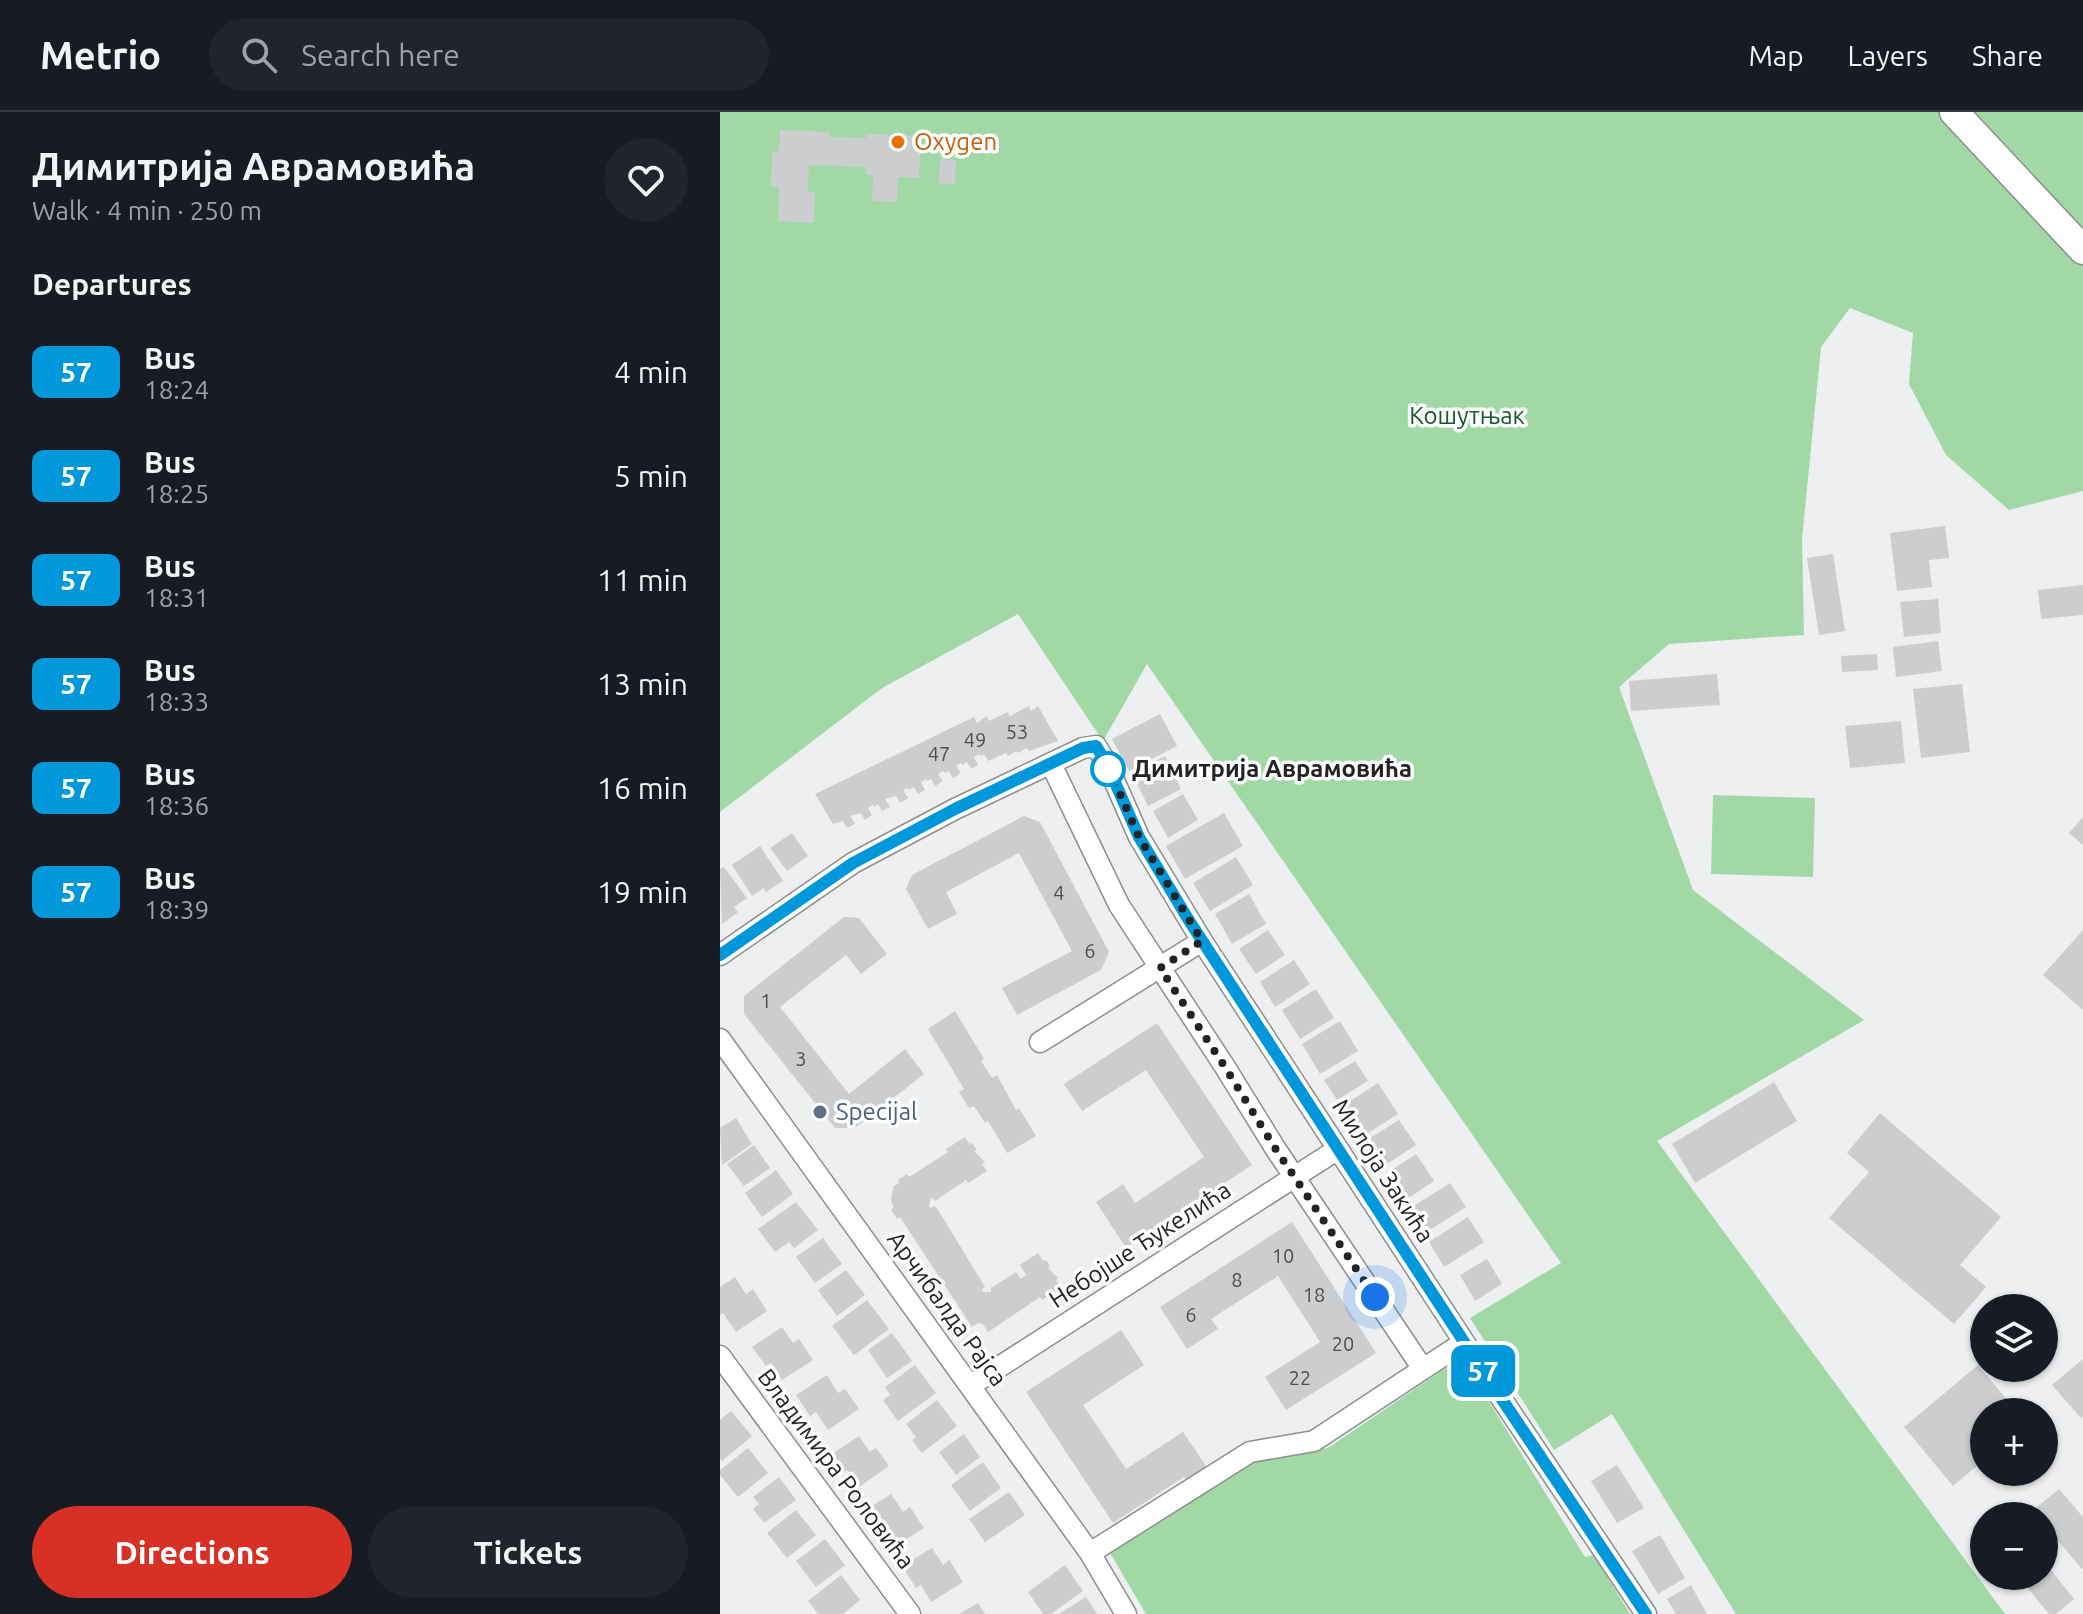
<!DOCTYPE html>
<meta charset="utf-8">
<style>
body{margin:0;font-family:Ubuntu,sans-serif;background:#20242c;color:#f1f3f6;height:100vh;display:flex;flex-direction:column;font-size:30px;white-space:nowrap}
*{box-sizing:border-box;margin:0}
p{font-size:26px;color:#9ea1a6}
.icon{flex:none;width:44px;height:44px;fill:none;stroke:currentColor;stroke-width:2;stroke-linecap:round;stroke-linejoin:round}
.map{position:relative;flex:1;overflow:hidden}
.sheet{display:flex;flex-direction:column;background:#171b24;width:720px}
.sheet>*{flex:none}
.badge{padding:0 16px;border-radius:12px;font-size:28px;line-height:52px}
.tools{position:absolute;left:1250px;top:1182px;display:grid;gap:16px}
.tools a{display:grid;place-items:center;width:88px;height:88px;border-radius:50%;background:#171b24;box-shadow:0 2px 6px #0004;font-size:40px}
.you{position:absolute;width:40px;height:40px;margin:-20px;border:6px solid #fff;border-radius:50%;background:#1a73e8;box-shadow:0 0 0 12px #1a73e833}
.map>.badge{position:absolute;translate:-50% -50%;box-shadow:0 0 0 4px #fff}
h2{padding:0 32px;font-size:30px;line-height:72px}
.round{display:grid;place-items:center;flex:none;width:84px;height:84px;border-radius:42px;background:#20242c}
.headline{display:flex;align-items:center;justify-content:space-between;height:136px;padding:0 32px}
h1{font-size:38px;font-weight:700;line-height:60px}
.primary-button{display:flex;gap:16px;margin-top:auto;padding:16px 32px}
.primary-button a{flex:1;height:92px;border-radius:48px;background:#d93025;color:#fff;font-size:32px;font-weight:700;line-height:92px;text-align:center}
.primary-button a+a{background:#20242c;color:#f1f3f6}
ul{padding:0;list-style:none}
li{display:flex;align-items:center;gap:24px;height:104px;padding:0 32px}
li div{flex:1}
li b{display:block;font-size:30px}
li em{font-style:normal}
li .badge{min-width:88px;font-weight:700;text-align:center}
header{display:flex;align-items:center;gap:48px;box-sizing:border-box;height:112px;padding:0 40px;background:#171b24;border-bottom:2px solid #363941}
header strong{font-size:38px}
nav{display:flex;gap:44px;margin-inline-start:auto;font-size:28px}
.search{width:560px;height:72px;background:#20242c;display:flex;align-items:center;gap:20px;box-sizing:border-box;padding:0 28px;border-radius:44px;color:#9ea1a6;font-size:30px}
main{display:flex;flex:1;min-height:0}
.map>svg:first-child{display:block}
.green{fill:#a1d8a5}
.building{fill:#cccdcf}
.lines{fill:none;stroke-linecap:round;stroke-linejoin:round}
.minor-casing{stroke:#8d8e8f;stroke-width:23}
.secondary-casing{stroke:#8d8e8f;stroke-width:31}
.minor{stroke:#fff;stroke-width:20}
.secondary{stroke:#fff;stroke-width:28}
.line-casing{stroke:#fff;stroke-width:18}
.line{stroke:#0098da;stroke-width:12}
.walk{stroke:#232324;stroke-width:8;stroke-dasharray:0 14.4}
.food-dot{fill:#e8710a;stroke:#fbfcfe;stroke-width:3}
.stop-dot{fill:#fff;stroke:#0098da;stroke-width:4}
.service-dot{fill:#5c6f8a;stroke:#fbfcfe;stroke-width:3}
.labels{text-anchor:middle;stroke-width:7;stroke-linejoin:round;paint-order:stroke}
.number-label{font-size:20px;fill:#4d4e4f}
.food-label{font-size:24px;fill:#c56008;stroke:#fbfcfe;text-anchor:start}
.park-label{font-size:24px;fill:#195824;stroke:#fbfcfe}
.stop-label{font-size:24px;font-weight:bold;fill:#232324;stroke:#fbfcfe;text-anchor:start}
.service-label{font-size:24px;fill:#4e5e75;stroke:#fbfcfe;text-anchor:start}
.street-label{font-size:24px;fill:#232324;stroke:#fbfcfe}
</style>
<header>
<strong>Metrio</strong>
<div class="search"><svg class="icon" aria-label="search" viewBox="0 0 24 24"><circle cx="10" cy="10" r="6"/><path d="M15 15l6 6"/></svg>Search here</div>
<nav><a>Map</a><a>Layers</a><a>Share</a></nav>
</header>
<main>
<section class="sheet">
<div class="headline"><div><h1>Димитрија Аврамовића</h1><p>Walk · 4 min · 250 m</p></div><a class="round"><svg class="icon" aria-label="heart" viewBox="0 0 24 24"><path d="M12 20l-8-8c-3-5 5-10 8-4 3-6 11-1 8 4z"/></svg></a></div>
<h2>Departures</h2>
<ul>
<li><span class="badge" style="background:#0098da;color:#fff">57</span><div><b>Bus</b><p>18:24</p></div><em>4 min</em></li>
<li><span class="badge" style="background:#0098da;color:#fff">57</span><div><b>Bus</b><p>18:25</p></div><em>5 min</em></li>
<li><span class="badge" style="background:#0098da;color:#fff">57</span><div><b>Bus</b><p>18:31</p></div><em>11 min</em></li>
<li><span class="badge" style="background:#0098da;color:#fff">57</span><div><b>Bus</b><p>18:33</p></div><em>13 min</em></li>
<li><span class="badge" style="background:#0098da;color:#fff">57</span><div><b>Bus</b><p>18:36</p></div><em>16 min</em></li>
<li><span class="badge" style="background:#0098da;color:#fff">57</span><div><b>Bus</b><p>18:39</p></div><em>19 min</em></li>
</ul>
<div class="primary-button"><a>Directions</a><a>Tickets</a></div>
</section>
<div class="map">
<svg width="1363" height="1502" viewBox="0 0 1363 1502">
<rect width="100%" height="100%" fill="#edeff0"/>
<path class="green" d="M0,0h1363v379l-74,19 -63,-55 -37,-71 4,-51 -63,-25 -29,39 -19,192 2,96 -135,9 -50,43 74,203 171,130 -207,121 348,473h-269l-124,-200 -58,36 -84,-132 91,-55 -414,-599 -44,77 -85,-127 -136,74 -162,124z
M993,683l102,3 -2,79 -102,-3z
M733,1251l14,3 118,191 9,-2 36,59h-484l-36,-61 6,-4 136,-88 17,-5 59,-8z"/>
<path class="building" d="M60,18l49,2v5l37,1v-4l55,2 -2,42 -21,-1 -1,25 -25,-1 1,-26h-7v-8l-57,-2 -1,27h7l-1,31 -36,-2 1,-34h-8l1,-35h7z
M220,47l16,1 -1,24 -16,-1z
M1225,414l4,32 -20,2 3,27 -35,4 -7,-58z
M1113,442l12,77 -26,4 -12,-77z
M1363,473v30l-42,4 -3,-29z
M1218,487l3,34 -37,4 -4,-35z
M1218,529l4,30 -46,6 -3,-30z
M1157,542l1,16 -36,2 -1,-16z
M997,562l3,31 -89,6 -2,-30z
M1242,572l8,68 -49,6 -8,-69z
M309,594l2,5 7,-5 20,35 -29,10 -2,-3 -9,5 -2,-2 -8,5 -2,-3 -18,8 -4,-7 -4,2 -1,-2 -5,3 4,8 -7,4 -4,-7 -5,3 -1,-2 -5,3 5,7 -8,5 -4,-7 -4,2 -2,-2 -5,3 5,7 -8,5 -4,-7 -4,2 -1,-2 -5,3 4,8 -7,4 -4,-7 -5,3 -1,-2 -5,2 5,8 -8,5 -4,-7 -11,3 5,8 -8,4 -4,-7 -4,3 -1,-2 -5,3 4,7 -7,5 -4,-7 -11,3 5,8 -8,4 -4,-7 -10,3 -18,-30 159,-77 3,6 10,-7 2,5 19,-9 2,4z
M440,602l17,32 -48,25 -17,-32z
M1181,609l4,42 -55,5 -5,-42z
M445,644l16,33 -33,17 -16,-33z
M463,682l15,26 -30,18 -15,-27z
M504,701l19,33 -58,33 -19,-33z
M304,704l16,6 69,130 -8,18 -84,45 -15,-27 70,-37 -53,-98 -73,39 11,22 -29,15 -22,-40 6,-14z
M1363,705v28l-14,-12z
M72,721l16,23 -21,15 -17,-23z
M40,734l23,35 -17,11 -2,-4 -12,8 -20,-31z
M516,745l17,28 -43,26 -17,-28z
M4,755l23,31 -13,9 4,5 -16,12 -2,-55z
M529,782l17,30 -34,20 -17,-30z
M124,805l15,1 28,36 -26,20 -15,-19 -66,52 69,87 56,-45 19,25 -69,54h-20l-91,-114v-18z
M548,818l17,25 -29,19 -17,-25z
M1363,818v80l-40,-35z
M574,848l16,24 -35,23 -15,-25z
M596,877l18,29 -34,21 -18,-29z
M235,899l29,48 -3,2 11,17 5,-3 19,35 3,-2 17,28 -29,17 -19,-32 -3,2 -11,-17 -5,2 -10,-16 5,-3 -36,-60z
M620,909l18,30 -38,23 -18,-30z
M437,911l95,142 -126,83 -30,-46 27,-18 12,19 69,-46 -58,-87 -64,41 -18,-27z
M635,949l13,20 -31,19 -13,-20z
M1054,970l23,39 -102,62 -23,-39z
M658,971l20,31 -39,25 -20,-31z
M1160,1001l121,104 -41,48 26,22 -32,37 -125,-106 40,-46 -22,-19z
M16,1006l16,26 -30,21 -2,-37z
M679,1008l17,25 -37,24 -17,-26z
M245,1025l5,8 2,-2 5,7 -3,1 11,11 -3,2 5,7 -19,12 -2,-3 -31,21 -3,-4 -3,8 2,3 3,-2 3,2 48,79 -3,2 1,3h8v-4l25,-16 5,7 5,-4 -6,-10 18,-12 5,8 3,-1 4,6 -2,2 10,10 -2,2 5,8 -19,12 -2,-3 -52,35 -5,-8 -5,-1 -6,4 -72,-110 -3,2 -6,-9 3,-3 -3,-5 1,-8 2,-8 5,-3 -1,-3 9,-6 2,3 39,-25 -2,-3z
M34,1033l16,23 -26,18 -17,-22z
M696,1042l18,27 -33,22 -18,-27z
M56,1058l17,24 -31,23 -17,-24z
M730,1071l16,24 -41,26 -16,-24z
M76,1090l22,28 -24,18 -5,-6 -14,10 -17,-23z
M748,1105l16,25 -40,25 -15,-25z
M572,1110l84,131 -90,57 -21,-33 55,-35 -42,-66 -67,43 7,10 -31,20 -27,-42z
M103,1126l19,26 -27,19 -19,-26z
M767,1147l15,25 -27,17 -15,-26z
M126,1158l19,25 -28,21 -19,-26z
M15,1165l11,17 7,-5 14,22 -31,21 -13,-19 -3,2v-28z
M147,1188l22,29 -35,26 -22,-29z
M62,1215l11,16 6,-4 14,21 -31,20 -11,-17 -5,3 -14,-19z
M401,1218l23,35 -61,40 43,64 57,-37 25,37 -20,13 -4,-5 -71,46 -87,-131z
M172,1221l20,28 -25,17 -19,-28z
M1363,1247v57l-2,2 -29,-33z
M195,1253l21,28 -38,28 -15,-21 7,-5 -5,-8z
M1258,1253l39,47h-33v48l-31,26 -49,-59z
M107,1263l11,18 7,-4 14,20 -31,21 -12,-18 -6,4 -14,-21z
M217,1288l20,26 -35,27 -10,-13 4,-3 -10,-13z
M11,1299l21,25 -30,25 -2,-3v-38z
M244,1322l16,23 -24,18 -17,-23z
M139,1324l11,16 6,-4 13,18 -30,21 -12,-17 -6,4 -12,-18z
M28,1336l20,25 -30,24 -18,-22v-5z
M263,1350l18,26 -31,23 -19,-26z
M897,1353l27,43 -27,15 -26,-42z
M59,1365l17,23 -32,23 -11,-14 6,-5 -6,-7z
M1339,1377l24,28v53l-39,-45v-9h-7l-5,-5z
M289,1380l16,23 -40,27 -16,-23z
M171,1382l12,18 7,-5 14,21 -31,20 -12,-18 -6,4 -14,-21z
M76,1398l20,25 -29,23 -20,-25z
M940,1423l25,43 -27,16 -26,-43z
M105,1427l20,26 -29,22 -20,-26z
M212,1436l11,17 6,-5 14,22 -32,20 -10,-17 -5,3 -14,-22z
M1324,1449l30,38 -18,15h-7l-31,-38h26z
M345,1453l18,26 -32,23h-8l-15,-22z
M121,1463l19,25 -17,14h-25l-10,-13z
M971,1473l16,29h-31l-9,-15z
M366,1485l11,17h-38z
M258,1491l7,11h-26z"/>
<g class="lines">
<defs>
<path id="minor" d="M331,652l68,141 106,162 50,81 148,221
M0,843l133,-92 102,-54 128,-61 13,-2 10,16 33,75 63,104 283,433 161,240
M0,927l370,514 36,61
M320,930l162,-101
M0,1244l190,258
M251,1273l367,-236
M370,1441l160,-101 64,-11 150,-99"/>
<path id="secondary" d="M1234,0l129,138"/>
</defs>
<use href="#minor" class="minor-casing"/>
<use href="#secondary" class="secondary-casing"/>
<use href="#minor" class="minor"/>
<use href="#secondary" class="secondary"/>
</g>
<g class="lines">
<defs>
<path id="line" d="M0,843l133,-92 102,-54 128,-61 13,-2 10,16 33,75 49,82 297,455 161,240"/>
</defs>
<use href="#line" class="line-casing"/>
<use href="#line" class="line"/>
<path class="walk" d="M388,657l-2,-7 33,75 63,104 -42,27 65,99 50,81 100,149"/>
</g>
<circle class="food-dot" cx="178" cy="30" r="8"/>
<circle class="stop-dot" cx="388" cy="657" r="16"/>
<circle class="service-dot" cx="100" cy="1000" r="8"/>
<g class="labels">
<g class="number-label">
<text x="297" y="627">53</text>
<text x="255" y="635">49</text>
<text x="219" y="649">47</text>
<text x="339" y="788">4</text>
<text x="370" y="846">6</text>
<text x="46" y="896">1</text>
<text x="81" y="954">3</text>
<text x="563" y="1151">10</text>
<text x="517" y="1175">8</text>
<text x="594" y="1190">18</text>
<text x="471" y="1210">6</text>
<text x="623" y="1239">20</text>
<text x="580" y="1273">22</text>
</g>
<g class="food-label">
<text x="194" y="38">Oxygen</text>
</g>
<g class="park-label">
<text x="747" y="312">Кошутњак</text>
</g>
<g class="stop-label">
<text x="412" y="665">Димитрија Аврамовића</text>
</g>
<g class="service-label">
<text x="116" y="1008">Specijal</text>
</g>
<g class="street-label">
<text transform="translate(663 1059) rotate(57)" y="8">Милоја Закића</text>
<text transform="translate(420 1133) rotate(-33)" y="8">Небојше Ђукелића</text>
<text transform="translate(227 1197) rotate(54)" y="8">Арчибалда Рајса</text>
<text transform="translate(116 1357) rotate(53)" y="8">Владимира Роловића</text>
</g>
</g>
</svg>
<div class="tools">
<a><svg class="icon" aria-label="layers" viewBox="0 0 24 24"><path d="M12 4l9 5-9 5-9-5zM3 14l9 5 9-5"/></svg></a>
<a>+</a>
<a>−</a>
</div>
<div class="you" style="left:655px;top:1185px"></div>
<b class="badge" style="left:763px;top:1259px;background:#0098da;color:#fff">57</b>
</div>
</main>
